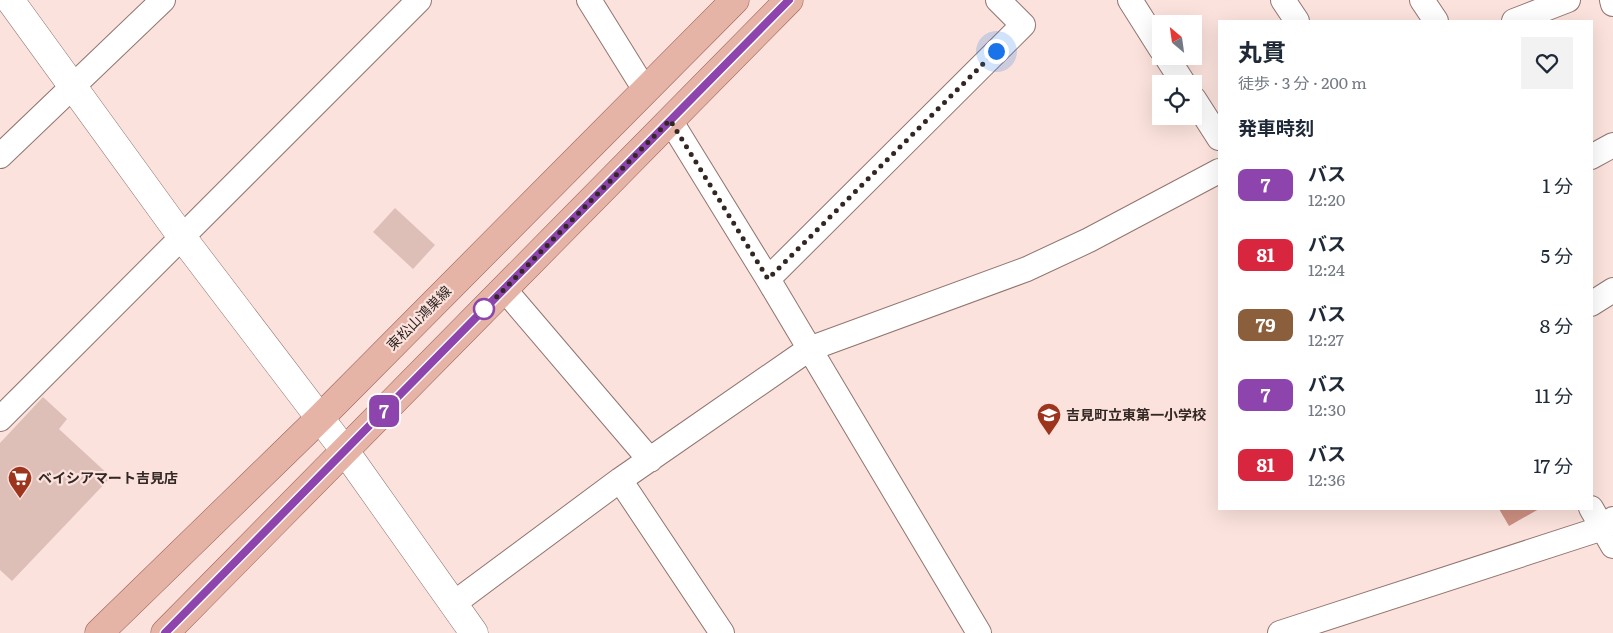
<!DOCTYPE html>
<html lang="ja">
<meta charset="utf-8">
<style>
body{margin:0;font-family:Literata,"Noto Sans JP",serif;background:#f2f2f3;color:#1f2937;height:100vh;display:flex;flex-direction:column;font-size:19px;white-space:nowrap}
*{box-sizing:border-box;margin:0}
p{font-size:16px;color:#747a83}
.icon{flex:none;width:28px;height:28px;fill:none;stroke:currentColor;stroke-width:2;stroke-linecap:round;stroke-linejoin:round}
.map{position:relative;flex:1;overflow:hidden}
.sheet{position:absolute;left:1218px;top:20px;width:375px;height:490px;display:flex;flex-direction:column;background:#fff;border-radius:0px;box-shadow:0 5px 20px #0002}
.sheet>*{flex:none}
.badge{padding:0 10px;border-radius:8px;font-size:18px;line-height:32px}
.needle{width:32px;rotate:331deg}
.fabs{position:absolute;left:1152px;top:15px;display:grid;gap:10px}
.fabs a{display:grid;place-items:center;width:50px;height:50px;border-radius:0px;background:#fff;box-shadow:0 5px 20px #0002;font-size:25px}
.you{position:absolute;width:25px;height:25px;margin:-12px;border:4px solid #fff;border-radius:50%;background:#1a73e8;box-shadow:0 0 0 8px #1a73e833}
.map>.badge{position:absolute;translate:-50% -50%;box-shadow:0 0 0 2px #fff}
h2{padding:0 20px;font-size:19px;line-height:45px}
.round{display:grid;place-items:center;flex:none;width:52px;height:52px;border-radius:0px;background:#f2f2f3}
.overview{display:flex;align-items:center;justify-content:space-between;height:85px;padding:0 20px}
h1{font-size:24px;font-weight:700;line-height:38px}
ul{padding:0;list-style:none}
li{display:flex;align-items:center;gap:15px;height:70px;padding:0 20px}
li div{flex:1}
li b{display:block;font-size:19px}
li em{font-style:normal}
li .badge{min-width:55px;font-weight:700;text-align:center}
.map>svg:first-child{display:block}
.water{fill:#cd9081}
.building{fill:#ddbfb8}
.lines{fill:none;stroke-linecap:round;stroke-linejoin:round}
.minor-casing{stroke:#91756f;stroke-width:26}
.tertiary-casing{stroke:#91756f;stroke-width:29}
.primary-casing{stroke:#9c6153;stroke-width:29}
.minor{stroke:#fff;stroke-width:24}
.tertiary{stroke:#fff;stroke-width:28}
.primary{stroke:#e6b3a7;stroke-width:28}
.line-casing{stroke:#fff;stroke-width:11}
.line{stroke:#8e44ad;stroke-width:8}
.walk{stroke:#332724;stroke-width:5;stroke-dasharray:0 9}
.stop-dot{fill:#fff;stroke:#8e44ad;stroke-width:2.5}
.labels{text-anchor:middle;stroke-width:4.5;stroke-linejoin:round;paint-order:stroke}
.street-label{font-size:14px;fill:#332724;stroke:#fbe2dc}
.poi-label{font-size:14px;font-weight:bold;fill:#332724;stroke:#fbe2dc;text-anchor:start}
</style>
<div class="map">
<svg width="1613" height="633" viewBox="0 0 1613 633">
<rect width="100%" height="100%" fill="#fbe2dc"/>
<path class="water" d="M1499,509h40l-30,17z"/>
<path class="building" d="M395,208l40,37 -22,24 -40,-37z
M43,397l24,22 -8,10 52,48 -99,104 -12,-11v-127z"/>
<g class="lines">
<defs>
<path id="minor" d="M589,0l56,90
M1130,0l31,49
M1283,0l14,21
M1422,0l14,21
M1612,0l1,4
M1514,21l54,-21
M1166,56l18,28
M1194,99l25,39
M670,120l98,159 211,354
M0,156l163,-156
M1591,157l22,-12
M768,279l255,-254 -25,-25
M504,289l146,171
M1591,304l22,-14
M0,419l419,-419
M620,480l102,153
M1591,508l22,38
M453,604l167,-124 189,-131 218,-80 62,-29 130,-69
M1280,633l323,-105 10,-9"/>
<path id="tertiary" d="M10,0l172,237 163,214 129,182"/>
<path id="primary" d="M99,633l221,-215 415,-418
M165,633l624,-633"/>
</defs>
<use href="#minor" class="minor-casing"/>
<use href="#tertiary" class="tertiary-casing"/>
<use href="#primary" class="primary-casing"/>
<use href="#minor" class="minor"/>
<use href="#tertiary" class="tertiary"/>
<use href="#primary" class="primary"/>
</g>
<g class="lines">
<defs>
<path id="line" d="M165,633l624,-633"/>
</defs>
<use href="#line" class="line-casing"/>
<use href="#line" class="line"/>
<path class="walk" d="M484,309l-6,7 192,-196 98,159 228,-228"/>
</g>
<defs>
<symbol id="school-pin" viewBox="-11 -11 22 30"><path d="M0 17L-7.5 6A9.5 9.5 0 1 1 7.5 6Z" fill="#9d341d" stroke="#fbe2dc"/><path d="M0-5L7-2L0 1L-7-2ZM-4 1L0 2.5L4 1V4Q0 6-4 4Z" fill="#fff"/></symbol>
<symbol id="supermarket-pin" viewBox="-11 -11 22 30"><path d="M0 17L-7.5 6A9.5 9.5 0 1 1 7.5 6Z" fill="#9d341d" stroke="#fbe2dc"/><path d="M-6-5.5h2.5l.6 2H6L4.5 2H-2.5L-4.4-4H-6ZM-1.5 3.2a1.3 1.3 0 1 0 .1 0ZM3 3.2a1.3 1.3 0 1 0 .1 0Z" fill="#fff"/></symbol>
</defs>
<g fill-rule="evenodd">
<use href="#school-pin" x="1035" y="401" width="28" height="38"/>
<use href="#supermarket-pin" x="6" y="464" width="28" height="38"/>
</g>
<circle class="stop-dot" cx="484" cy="309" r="10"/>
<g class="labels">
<g class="street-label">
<text transform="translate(419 318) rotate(-45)" y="5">東松山鴻巣線</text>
</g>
<g class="poi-label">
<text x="1066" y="420">吉見町立東第一小学校</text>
<text x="38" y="483">ベイシアマート吉見店</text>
</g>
</g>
</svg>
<div class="fabs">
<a><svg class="needle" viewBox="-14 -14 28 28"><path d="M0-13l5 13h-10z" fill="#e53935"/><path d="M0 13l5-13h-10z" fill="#747a83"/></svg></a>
<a><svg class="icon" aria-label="locate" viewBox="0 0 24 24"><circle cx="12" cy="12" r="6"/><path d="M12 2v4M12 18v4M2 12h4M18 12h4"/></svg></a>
</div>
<div class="you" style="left:996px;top:51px"></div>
<b class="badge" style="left:384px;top:411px;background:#8e44ad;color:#fff">7</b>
<section class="sheet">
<div class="overview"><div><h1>丸貫</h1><p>徒歩 · 3 分 · 200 m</p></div><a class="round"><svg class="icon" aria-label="heart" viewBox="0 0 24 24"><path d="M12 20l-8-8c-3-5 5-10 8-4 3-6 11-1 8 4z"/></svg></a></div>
<h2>発車時刻</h2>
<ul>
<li><span class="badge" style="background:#8e44ad;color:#fff">7</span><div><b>バス</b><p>12:20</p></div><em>1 分</em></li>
<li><span class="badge" style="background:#d7263d;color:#fff">81</span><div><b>バス</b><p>12:24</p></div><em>5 分</em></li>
<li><span class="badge" style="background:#8b5e3c;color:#fff">79</span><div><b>バス</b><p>12:27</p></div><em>8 分</em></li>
<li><span class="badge" style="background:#8e44ad;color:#fff">7</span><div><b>バス</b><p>12:30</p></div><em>11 分</em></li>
<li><span class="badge" style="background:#d7263d;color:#fff">81</span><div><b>バス</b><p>12:36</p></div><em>17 分</em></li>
</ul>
</section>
</div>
